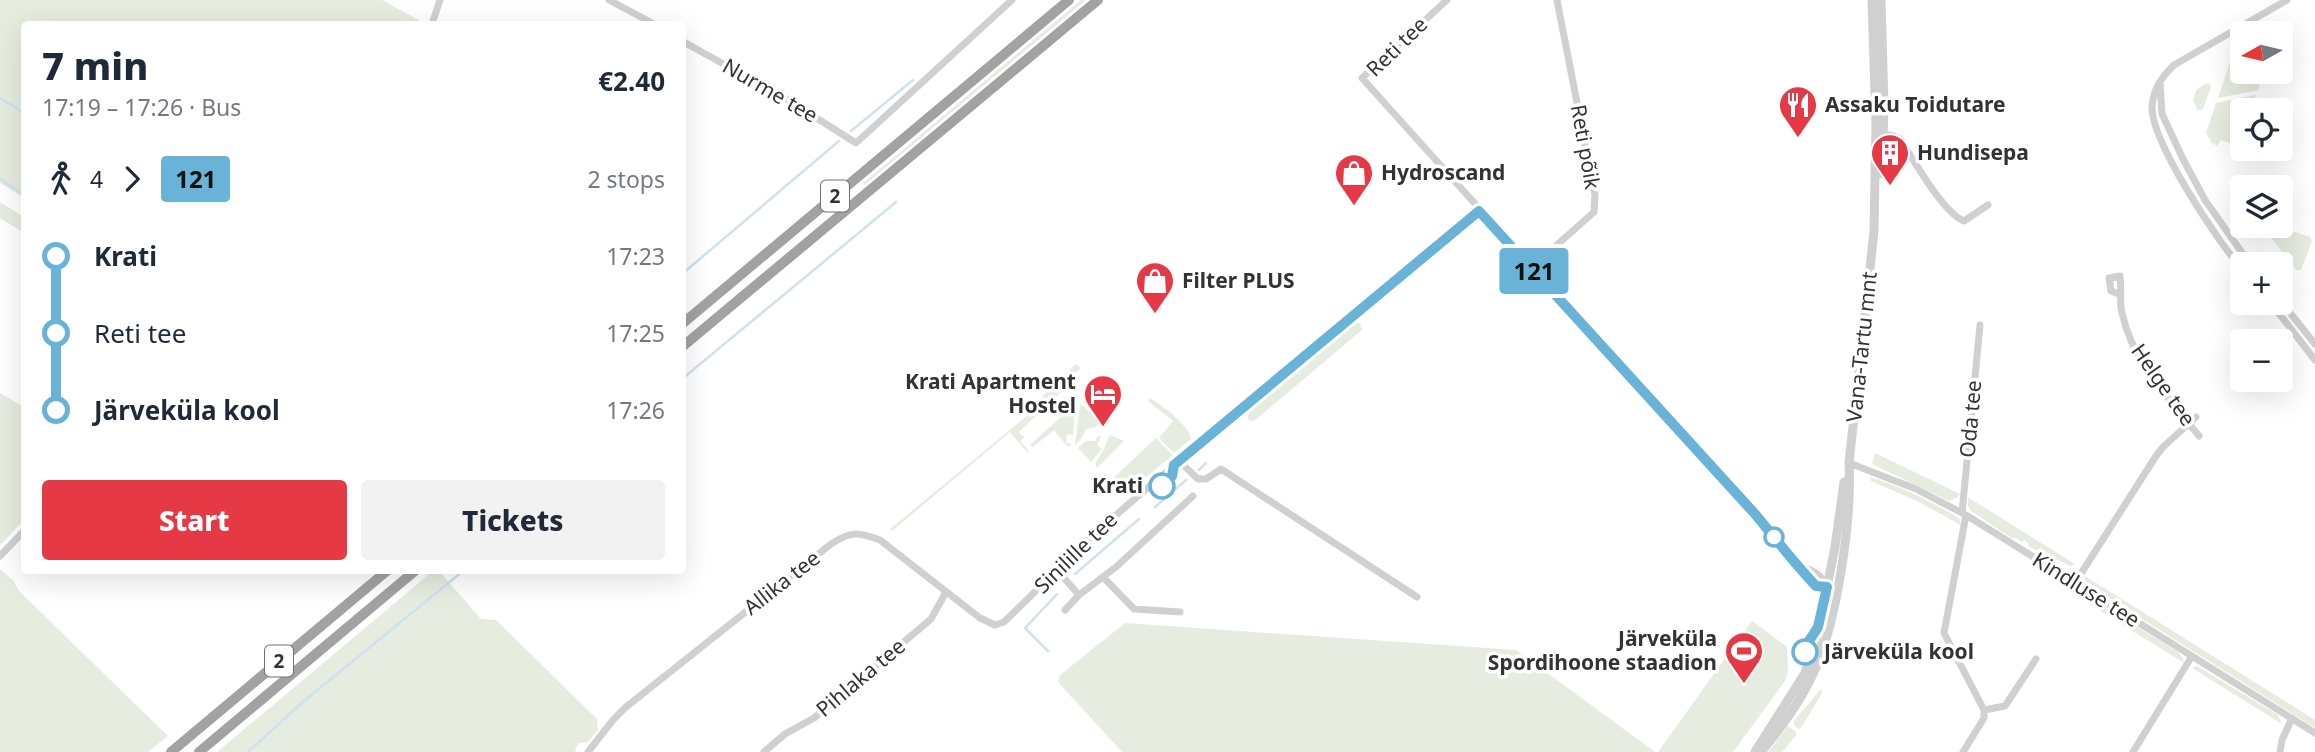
<!DOCTYPE html>
<meta charset="utf-8">
<style>
body{margin:0;font-family:"Noto Sans",sans-serif;background:#f2f2f3;color:#1f2937;height:100vh;display:flex;flex-direction:column;font-size:26px;white-space:nowrap}
*{box-sizing:border-box;margin:0}
p{font-size:23px;color:#747a83}
.icon{flex:none;width:38px;height:38px;fill:none;stroke:currentColor;stroke-width:2;stroke-linecap:round;stroke-linejoin:round}
.map{position:relative;flex:1;overflow:hidden}
.details{position:absolute;left:21px;top:21px;width:665px;height:553px;display:flex;flex-direction:column;background:#fff;border-radius:7px;box-shadow:0 7px 28px #0002}
.details>*{flex:none}
.badge{padding:0 14px;border-radius:5px;font-size:24px;line-height:46px}
.needle{width:46px;rotate:262deg}
.fabs{position:absolute;left:2230px;top:21px;display:grid;gap:14px}
.fabs a{display:grid;place-items:center;width:63px;height:63px;border-radius:7px;background:#fff;box-shadow:0 7px 28px #0002;font-size:35px}
.map>.badge{position:absolute;translate:-50% -50%;box-shadow:0 0 0 4px #fff}
.legs{display:flex;align-items:center;gap:10px;height:77px;padding:0 21px;font-size:23px}
.legs p{margin-inline-start:auto}
.head{display:flex;align-items:center;justify-content:space-between;height:119px;padding:0 21px}
h1{font-size:38px;font-weight:800;line-height:52px}
.button{display:flex;gap:14px;margin-top:auto;padding:14px 21px}
.button a{flex:1;height:80px;border-radius:7px;background:#e63946;color:#fff;font-size:28px;font-weight:800;line-height:80px;text-align:center}
.button a+a{background:#f2f2f3;color:#1f2937}
ul{padding:0 21px;list-style:none}
li{display:flex;align-items:center;gap:24px;height:77px;font-size:26px}
li i{display:grid;place-items:center;width:10px;height:100%;margin:0 9px;background:currentColor}
li i::after{content:'';width:18px;height:18px;margin:-9px;border:5px solid;border-radius:50%;background:#fff}
li p{margin-inline-start:auto}
li:first-child i{background:linear-gradient(#0000 50%,currentColor 0)}
li:last-child i{background:linear-gradient(currentColor 50%,#0000 0)}
.map>svg:first-child{display:block}
.green{fill:#e6ecdf}
.lines{fill:none;stroke-linecap:round;stroke-linejoin:round}
.stream{stroke:#cfe2ee;stroke-width:2.5}
.minor{stroke:#d0d0d0;stroke-width:7}
.tertiary{stroke:#d0d0d0;stroke-width:9}
.trunk{stroke:#a2a2a2;stroke-width:10}
.line-1-casing{stroke:#fff;stroke-width:16}
.line-1{stroke:#69b3d9;stroke-width:10}
.stop-1-dot{fill:#fff;stroke:#69b3d9;stroke-width:3.5}
.labels{text-anchor:middle;stroke-width:7;stroke-linejoin:round;paint-order:stroke}
.shield{fill:#fff;stroke:#707070;stroke-width:2}
.shield-label{font-size:19px;font-weight:bold;fill:#333}
.street-label{font-size:21px;fill:#333;stroke:#fff}
.poi-label{font-size:21px;font-weight:bold;fill:#333;stroke:#fff;text-anchor:start}
.stop-label{font-size:21px;font-weight:bold;fill:#333;stroke:#fff;text-anchor:end}
</style>
<div class="map">
<svg width="2315" height="752" viewBox="0 0 2315 752">
<rect width="100%" height="100%" fill="#fff"/>
<path class="green" d="M0,0h382l44,24h-402v174l-24,-15z
M1081,0h5l-219,183 -6,2z
M2236,57l6,2v13h22l-6,18 -40,8 13,-40z
M2206,83l3,1 2,3 -8,22 -5,2 -5,-10 3,-11z
M2256,95l-5,15h-9v29l-3,7 -18,-6 -4,6 -6,-4 -5,-9 10,-30z
M0,202l24,15v16l-24,-15z
M2266,226h11l33,11 2,4 -11,29h-5l-23,-30z
M1357,323l4,1 -1,4 2,-2v4l-107,90 -6,1 -1,-5 2,-7 102,-85z
M1076,364l5,4 -17,16 -1,6 -44,42 5,5 -4,4 9,10 -2,1 -17,-20 -118,99 -2,-2 138,-114 1,-6z
M0,393l24,14v113l-24,25z
M1150,398c12,7 39,27 41,41l-17,14 -15,-15 14,-17 -25,-20z
M1075,404l-2,31 -6,-1 -1,9 6,1 -4,3 -14,-17 -21,17 -3,-2z
M1080,405l4,1 16,17 -6,5 -8,1 -4,9 -7,7z
M1110,435l14,6 -27,27 -2,-4 7,-11z
M1098,436h3l-4,9 5,4 -11,13 -13,-14 8,-7h9z
M1156,438l17,17 -50,41 -13,-15z
M1875,453l85,41 -2,3 -9,4 -77,-37z
M1870,477c32,10 60,24 89,41l2,7 -44,-24 -46,-20z
M1968,498l6,3 101,63 -5,2c-14,-8 -28,-13 -42,-20l1,-2 -5,-4 -2,2 -8,-5 -1,2 -42,-28 -3,-5z
M0,569l14,12 4,9 150,146 -20,16h-148z
M433,571h6l42,48 15,1 101,99 1,11 -10,12 -9,1 -4,7 1,2h-359z
M2085,576l230,144v8l-222,-140 -7,-5z
M2070,586l108,66 5,6 1,5 -114,-71 -2,-1z
M1752,621l35,26 1,24 -3,10 -52,71h-75z
M1125,623l391,27 139,102h-533l-64,-70 2,-7z
M2197,666l81,49 4,9 -90,-56z
M1821,689l1,4 -21,35 -2,1 -5,-4v-4z
M1788,726l8,6v3l-14,17h-14z"/>
<g class="lines">
<path class="stream" d="M0,98l24,15
M851,131l62,-51
M0,179l24,16
M682,274l157,-133
M682,379l214,-177
M1199,470l7,-7
M1155,507l31,-27
M1075,574l64,-55
M1048,651l-23,-23 32,-34
M248,752l56,-51 159,-130"/>
<path class="minor" d="M609,0l45,24
M1447,0l-85,78 393,437 62,71 13,2
M432,24l8,-24
M682,41l103,57 71,45 156,-143
M2160,83l2,31 21,45 22,41 45,64
M1884,135h7l9,4c13,20 44,75 64,82l24,-16
M1531,268l63,-56 1,-17 -38,-195
M2242,269c-24,-27 -92,-129 -90,-163 2,-19 10,-29 22,-41l113,-65
M2119,294l-8,-3 -2,-13 11,-2c2,13 -1,24 2,37 11,50 46,84 77,123
M2280,300l35,44
M2271,303l44,57
M1179,461l19,18h8l15,-10 196,128
M1849,463l67,26 50,26 349,218
M1962,513l18,-188
M0,556l24,-25
M1799,565c12,5 23,9 28,22
M1057,570l22,25 -14,15
M1103,577l31,32 46,3
M2075,583l81,-127 7,-9 33,-30
M1079,595l37,-28 77,-71
M1984,710l21,-4 31,-47
M588,752l25,-32 13,-13 205,-163c20,-13 27,-12 49,-4l100,78 15,7 9,-3 89,-87 45,-39 341,-285
M764,752l21,-18 29,-16 117,-99 15,-27
M1963,752l21,-34v-8l-40,-77 22,-118
M2133,752l59,-96
M2280,752l2,-12 10,-22"/>
<path class="tertiary" d="M1881,0l3,105 -2,69
M1755,752l50,-79 11,-32 19,-94 9,-65
M1761,752c20,-24 38,-48 51,-76 25,-51 40,-156 37,-213l25,-232 2,-108 -4,-123"/>
<path class="trunk" d="M682,324l387,-324
M682,347l416,-347
M171,752l217,-182
M199,752l217,-182"/>
</g>
<g class="lines">
<defs>
<path id="line-1" d="M1162,486l10,-10 2,-11 305,-254 276,303c20,24 40,50 61,72l11,1 -9,40 -9,14 -4,11"/>
</defs>
<use href="#line-1" class="line-1-casing"/>
<use href="#line-1" class="line-1"/>
</g>
<defs>
<symbol id="restaurant-pin" viewBox="-11 -11 22 30"><path d="M0 17L-7.5 6A9.5 9.5 0 1 1 7.5 6Z" fill="#e63946" stroke="#fff"/><path d="M-5-6h1v4h1v-4h1v4h1v-4h1v5L-1.5 .5V6h-2V.5L-5-1ZM5-6V6H3V1.5H1.5Q1.5-4 5-6Z" fill="#fff"/></symbol>
<symbol id="building-pin" viewBox="-11 -11 22 30"><path d="M0 17L-7.5 6A9.5 9.5 0 1 1 7.5 6Z" fill="#e63946" stroke="#fff"/><path d="M-4-6H4V6H1V3H-1V6H-4ZM-2.5-4.3h1.7v1.8h-1.7ZM.8-4.3h1.7v1.8H.8ZM-2.5-1h1.7V.8h-1.7ZM.8-1h1.7V.8H.8Z" fill="#fff"/></symbol>
<symbol id="shop-pin" viewBox="-11 -11 22 30"><path d="M0 17L-7.5 6A9.5 9.5 0 1 1 7.5 6Z" fill="#e63946" stroke="#fff"/><path d="M-5-2.5h2.3a2.7 3.5 0 0 1 5.4 0H5L5.5 6h-11ZM-1.5-2.5h3a1.5 2.3 0 0 0-3 0Z" fill="#fff"/></symbol>
<symbol id="hotel-pin" viewBox="-11 -11 22 30"><path d="M0 17L-7.5 6A9.5 9.5 0 1 1 7.5 6Z" fill="#e63946" stroke="#fff"/><path d="M-6-4.5h1.5V1H6V5H4.5V3h-9V5H-6ZM-4 0a1.8 1.8 0 1 1 3.6 0ZM.5 0V-2.5h3Q6-2.5 6 0Z" fill="#fff"/></symbol>
<symbol id="stadium-pin" viewBox="-11 -11 22 30"><path d="M0 17L-7.5 6A9.5 9.5 0 1 1 7.5 6Z" fill="#e63946" stroke="#fff"/><path d="M0-5a6.5 5 0 1 0 0 10a6.5 5 0 1 0 0-10ZM-3.5-1.8h7v3.6h-7Z" fill="#fff"/></symbol>
</defs>
<g fill-rule="evenodd">
<use href="#restaurant-pin" x="1776" y="83" width="44" height="60"/>
<use href="#building-pin" x="1868" y="131" width="44" height="60"/>
<use href="#shop-pin" x="1332" y="151" width="44" height="60"/>
<use href="#shop-pin" x="1133" y="259" width="44" height="60"/>
<use href="#hotel-pin" x="1081" y="372" width="44" height="60"/>
<use href="#stadium-pin" x="1722" y="629" width="44" height="60"/>
</g>
<g class="stop-1-dot">
<circle cx="1162" cy="486" r="12"/>
<circle cx="1774" cy="537" r="9"/>
<circle cx="1805" cy="652" r="12"/>
</g>
<g class="labels">
<g class="shield">
<rect x="821" y="180.5" width="28" height="31" rx="5"/>
<rect x="265" y="645.5" width="28" height="31" rx="5"/>
</g>
<g class="shield-label">
<text x="835" y="203">2</text>
<text x="279" y="668">2</text>
</g>
<g class="street-label">
<text transform="translate(1397 47) rotate(-44)" y="7">Reti tee</text>
<text transform="translate(770 91) rotate(30)" y="7">Nurme tee</text>
<text transform="translate(1585 147) rotate(80)" y="7">Reti põik</text>
<text transform="translate(1862 347) rotate(-84)" y="7">Vana-Tartu mnt</text>
<text transform="translate(2163 385) rotate(55)" y="7">Helge tee</text>
<text transform="translate(1971 419) rotate(-85)" y="7">Oda tee</text>
<text transform="translate(1076 553) rotate(-44)" y="7">Sinilille tee</text>
<text transform="translate(782 583) rotate(-38)" y="7">Allika tee</text>
<text transform="translate(2086 590) rotate(32)" y="7">Kindluse tee</text>
<text transform="translate(861 678) rotate(-40)" y="7">Pihlaka tee</text>
</g>
<g class="poi-label">
<text x="1825" y="112">Assaku Toidutare</text>
<text x="1917" y="160">Hundisepa</text>
<text x="1381" y="180">Hydroscand</text>
<text x="1182" y="288">Filter PLUS</text>
<text x="1076" y="389" text-anchor="end">Krati Apartment<tspan x="1076" dy="24">Hostel</tspan></text>
<text x="1717" y="646" text-anchor="end">Järveküla<tspan x="1717" dy="24">Spordihoone staadion</tspan></text>
</g>
<g class="stop-label">
<text x="1143" y="493">Krati</text>
<text x="1824" y="659" text-anchor="start">Järveküla kool</text>
</g>
</g>
</svg>
<div class="fabs">
<a><svg class="needle" viewBox="-14 -14 28 28"><path d="M0-13l5 13h-10z" fill="#e53935"/><path d="M0 13l5-13h-10z" fill="#747a83"/></svg></a>
<a><svg class="icon" aria-label="locate" viewBox="0 0 24 24"><circle cx="12" cy="12" r="6"/><path d="M12 2v4M12 18v4M2 12h4M18 12h4"/></svg></a>
<a><svg class="icon" aria-label="layers" viewBox="0 0 24 24"><path d="M12 4l9 5-9 5-9-5zM3 14l9 5 9-5"/></svg></a>
<a>+</a>
<a>−</a>
</div>
<b class="badge" style="left:1534px;top:271px;background:#69b3d9;color:#111">121</b>
<section class="details">
<div class="head"><div><h1>7 min</h1><p>17:19 – 17:26 · Bus</p></div><b>€2.40</b></div>
<div class="legs"><svg class="icon" aria-label="walk" viewBox="0 0 24 24"><circle cx="13" cy="4" r="2"/><path d="M13 8l-2 6 4 7M11 14l-3 7M7 12l3-4h3l4 4"/></svg>4<svg class="icon" aria-label="forward" viewBox="0 0 24 24"><path d="M9 5l7 7-7 7"/></svg><b class="badge" style="background:#69b3d9;color:#111">121</b><p>2 stops</p></div>
<ul>
<li><i style="color:#69b3d9"></i><b>Krati</b><p>17:23</p></li>
<li><i style="color:#69b3d9"></i><span>Reti tee</span><p>17:25</p></li>
<li><i style="color:#69b3d9"></i><b>Järveküla kool</b><p>17:26</p></li>
</ul>
<div class="button"><a>Start</a><a>Tickets</a></div>
</section>
</div>
